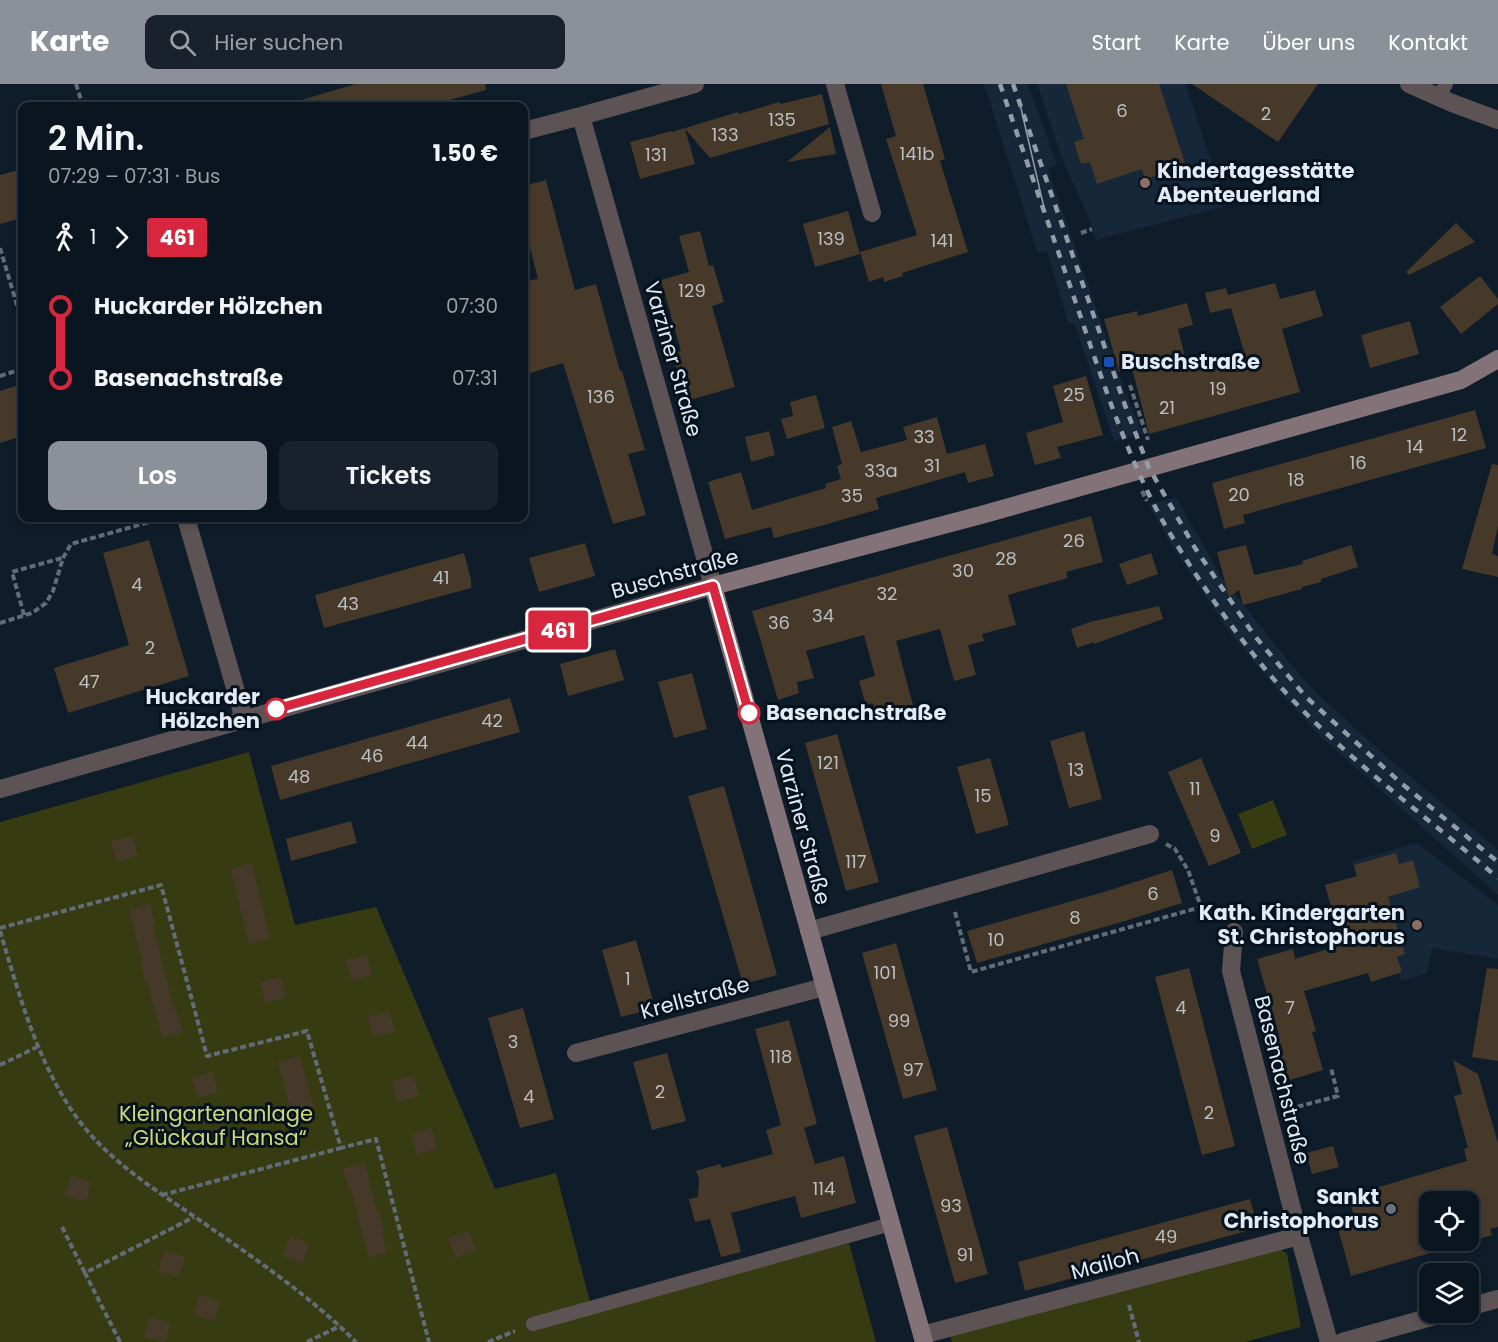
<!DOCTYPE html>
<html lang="de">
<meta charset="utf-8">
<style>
body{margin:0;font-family:Poppins,sans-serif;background:#19222c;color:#f1f3f6;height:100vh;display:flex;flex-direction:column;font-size:22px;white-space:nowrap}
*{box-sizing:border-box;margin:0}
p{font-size:20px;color:#9a9fa4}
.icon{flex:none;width:33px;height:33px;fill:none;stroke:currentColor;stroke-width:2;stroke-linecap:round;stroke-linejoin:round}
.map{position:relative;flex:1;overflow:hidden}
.drawer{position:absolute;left:18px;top:18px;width:510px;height:420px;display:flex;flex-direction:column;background:#0b151f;border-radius:12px;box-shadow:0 3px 9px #0003,0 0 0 2px #2b343d}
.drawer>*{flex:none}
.badge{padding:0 12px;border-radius:4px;font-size:21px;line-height:39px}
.tools{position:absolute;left:1419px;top:1107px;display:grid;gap:12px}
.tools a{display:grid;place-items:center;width:60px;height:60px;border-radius:12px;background:#0b151f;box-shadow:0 3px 9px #0003,0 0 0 2px #2b343d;font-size:30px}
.map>.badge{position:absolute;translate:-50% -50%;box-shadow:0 0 0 3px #fff}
.legs{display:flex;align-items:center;gap:9px;height:66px;padding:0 30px;font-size:20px}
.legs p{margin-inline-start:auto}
.overview{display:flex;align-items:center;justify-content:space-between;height:102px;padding:0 30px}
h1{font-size:33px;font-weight:600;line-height:45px}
.button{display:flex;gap:12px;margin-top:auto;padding:12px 30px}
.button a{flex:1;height:69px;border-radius:12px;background:#8c9099;color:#fff;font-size:24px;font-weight:600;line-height:69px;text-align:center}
.button a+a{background:#19222c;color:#f1f3f6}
ul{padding:0 30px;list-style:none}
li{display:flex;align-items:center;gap:21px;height:72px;font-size:22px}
li i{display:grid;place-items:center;width:9px;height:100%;margin:0 8px;background:currentColor}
li i::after{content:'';width:15px;height:15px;margin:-8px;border:4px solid;border-radius:50%;background:#0b151f}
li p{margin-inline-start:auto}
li:first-child i{background:linear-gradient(#0000 50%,currentColor 0)}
li:last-child i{background:linear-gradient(currentColor 50%,#0000 0)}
header{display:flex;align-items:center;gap:36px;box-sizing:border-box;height:84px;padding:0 30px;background:#8c9099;color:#fff}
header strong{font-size:28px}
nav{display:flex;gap:33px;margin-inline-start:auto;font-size:21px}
.search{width:420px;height:54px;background:#19222c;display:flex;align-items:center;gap:15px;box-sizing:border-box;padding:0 21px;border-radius:12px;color:#9a9fa4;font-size:22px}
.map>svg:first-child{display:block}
.built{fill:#152739}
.green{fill:#373b11}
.building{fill:#47392a}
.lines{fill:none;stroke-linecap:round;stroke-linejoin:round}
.path{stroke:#616c78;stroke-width:4;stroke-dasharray:6 3;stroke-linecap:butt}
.lane{stroke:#5d5355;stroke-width:14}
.street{stroke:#5d5355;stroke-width:18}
.secondary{stroke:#837277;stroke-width:18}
.tram{stroke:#939da8;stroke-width:1.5}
.rail{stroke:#939da8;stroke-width:4.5;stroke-dasharray:8 8;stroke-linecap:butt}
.line-1-casing{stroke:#fff;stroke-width:14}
.line-1{stroke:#d7263d;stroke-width:9}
.education-dot{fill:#8d6e63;stroke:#06131f;stroke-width:2}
.transit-dot{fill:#1a4fb4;stroke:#06131f;stroke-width:2}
.stop-1-dot{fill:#fff;stroke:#d7263d;stroke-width:3}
.worship-dot{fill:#6b7280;stroke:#06131f;stroke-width:2}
.labels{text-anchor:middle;stroke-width:6;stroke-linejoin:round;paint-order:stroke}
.number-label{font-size:18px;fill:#bbbec2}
.poi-label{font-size:21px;font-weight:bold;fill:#e2eaf4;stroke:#06131f;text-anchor:start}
.street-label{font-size:21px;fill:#e2eaf4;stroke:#06131f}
.stop-label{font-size:21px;font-weight:bold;fill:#e2eaf4;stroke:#06131f;text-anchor:end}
.park-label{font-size:21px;fill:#ceda76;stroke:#06131f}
</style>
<header>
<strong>Karte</strong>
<div class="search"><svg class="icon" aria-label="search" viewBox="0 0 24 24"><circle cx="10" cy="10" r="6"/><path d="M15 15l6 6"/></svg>Hier suchen</div>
<nav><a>Start</a><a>Karte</a><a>Über uns</a><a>Kontakt</a></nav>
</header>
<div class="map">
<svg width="1498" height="1258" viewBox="0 0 1498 1258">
<rect width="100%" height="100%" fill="#0f1c29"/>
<path class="built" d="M984,0h44l29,81 -9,4 76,219 19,46 -29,7 -40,-118h-6l-21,-72 -9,3z
M1037,0h149l40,122 -130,34 -8,-24 -26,-57z
M1176,413l46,81 76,95 27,28 61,55 112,94v45l-178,-159 -51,-56 -43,-53 -55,-83 -22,-39z
M1417,759l81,62v54l-66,-11 -5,25 -26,8 -2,-8 -28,9 -5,-16 -24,-21 -17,-60 32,-9 -5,-15z"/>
<path class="green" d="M249,668l46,173 81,-18 119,282 61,-16 37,140 256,-70 27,99h-876v-520z
M1273,716l14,35 -35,14 -14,-35z
M1280,1165l7,5 14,73 -56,15h-293l-2,-7z"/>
<path class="building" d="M356,0h129l1,6 -58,16h-130v-5z
M881,0h42l22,75 -5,2 28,91 -66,21 1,3 -19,6 -1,-5 -14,5 -9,-30 57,-17 -31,-96 10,-3z
M1066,0h93l27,82 -41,13 -3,-10 -45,15 -7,-22 -9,2 -7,-22 10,-3z
M1192,0h126l-40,58z
M822,10l7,30 -119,34 -25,-29 10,35 -55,15 -10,-37 42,-11v1l66,-20 1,2 40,-12 1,2z
M830,43l6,27 -49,8z
M22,85v49l-22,6v-49z
M546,96l29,110 21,-6 24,87h2l23,79 -17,4 18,61 -33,9 -50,-161 -39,12v-94l14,-2 -14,-55v-38z
M848,127l12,43 -45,13 -12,-43z
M1456,139l19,19 -66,33 -3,-3z
M700,147l9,35 4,-1 11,37 -12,4 23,81 -49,14 -14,-48 9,-2 -20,-71 28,-8 -10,-36z
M1480,192l18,23v5l-37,30 -21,-27z
M1275,199l5,16 35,-9 8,26 -41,13 18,63 -151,42 -17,-66 -13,4 -15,-53 33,-8 1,5 49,-13 6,22 -15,4 10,40 56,-17 -13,-44 -21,5 -5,-20 21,-5 2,7z
M1410,237l9,33 -49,14 -9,-33z
M1086,292l17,59 -46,12 4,11 -26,7 -9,-32 37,-11 -10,-36z
M22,300v52l-22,7v-52z
M816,311l9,33 -38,11 -6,-20 12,-3 -3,-14z
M1475,326l11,38 -243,67 2,8 -21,6 -12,-46z
M937,333l10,37 38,-10 9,32 -26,7 -3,-11 -89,26 3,11 -55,16 -50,13 -3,-11 -46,12 -17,-57 33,-10 11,38 74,-22 -1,-4 16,-5 -4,-13 5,-2 -10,-37 19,-6 10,31 46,-12 -4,-13z
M769,347l6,24 -24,7 -6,-25z
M1492,380l6,1v61l-6,28 6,2v21l-36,-8z
M1091,432l12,46 -37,10 2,6 -60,17 8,30 -34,9 2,7 -16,4 8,30 -22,6 -14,-52 -44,12 17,64 -36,13 -4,-15 -7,2 -7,-24 16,-5 -11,-41 -58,16 8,27 -17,4 2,11 -21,7 -26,-89z
M149,456l40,136 -121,37 -14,-45 75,-23 -26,-92z
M585,459l10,33 -56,16 -10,-34z
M1246,461l8,30 49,-11 -1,-3 49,-16 7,22 -37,12v3l-19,5v2l-59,16 -4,-15 -10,7 -12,-45z
M464,469l7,27v8l-147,40 -9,-33z
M1151,469l7,21 -31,11 -8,-21z
M1159,522l4,13 -69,25v-2l-17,6 -6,-19 19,-7z
M615,565l9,31 -56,16 -8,-32z
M692,589l15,56 -33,9 -16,-56z
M510,614l10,34 -240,68 -9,-34z
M1084,647l18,68 -33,9 -19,-67z
M837,650l42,148 -33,9 -41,-148z
M990,674l19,67 -33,9 -19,-67z
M1201,674l40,95 -32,13 -41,-94z
M724,702l53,189 -34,9 -55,-188z
M351,737l6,22 -66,18 -5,-22z
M133,752l5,20 -21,6 -6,-21z
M1396,769l3,11 14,-4 7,27 -32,10 17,57 -8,3 5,15 -31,10 -3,-9 -64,18 12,40 -4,1 11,38 -40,12 -13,-44 9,-3 -22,-76 36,-10 2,10 47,-14 -17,-60 32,-9 -3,-11z
M252,779l18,76 -21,5 -18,-75z
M1172,786l10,33 -57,18 -148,42 -10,-32 140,-40z
M150,820l5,20 -2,1 22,87h2l6,20 -21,6 -15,-57 -2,1 -5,-21h2l-13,-52z
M636,856l19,68 -34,9 -19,-67z
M896,859l41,147 -34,9 -41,-146z
M367,871l5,20 -21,6 -5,-21z
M1189,884l46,178 -33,9 -47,-178z
M1487,884l11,1v92l-26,-4z
M281,893l5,20 -21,6 -5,-21z
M523,924l31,111 -34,9 -32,-110z
M389,927l6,21 -22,5 -5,-20z
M789,936l28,104 -13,4 11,36 29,-8 12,47 -55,15 -6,-22 -64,17 10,39 -20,5 -11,-38 -15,3 -6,-23 9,-2 1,-18 -3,-8 24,-7 2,4 51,-14 -7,-24 15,-5 -26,-96z
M667,969l19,68 -34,9 -19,-68z
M300,972l16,62 -21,6 -17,-62z
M1453,976l25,14 20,69v84l-8,2 2,6 -24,7v-40h-38v51l-79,23 -15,-55 18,-5 -6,-20 119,-35 -3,-12 4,-1 -14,-52 8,-2z
M213,988l5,21 -21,5 -5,-21z
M413,992l6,20 -22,6 -5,-21z
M947,1043l41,147 -33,9 -41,-147z
M432,1044l5,21 -21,5 -5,-20z
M1333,1062l6,21 -27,7 -6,-21z
M365,1079l12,49 2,-1 5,21h-2l5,21 -19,4 -17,-69 -2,1 -6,-21z
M71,1092l20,6 -5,20 -21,-6z
M1250,1115l8,29 -233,63 -7,-29z
M469,1147l7,20 -21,7 -7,-20z
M290,1152l20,8 -8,20 -20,-9z
M164,1166l21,6 -6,21 -21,-6z
M199,1211l21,6 -6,20 -21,-6z
M150,1233l21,6 -6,19 -21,-5z"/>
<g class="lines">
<path class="path" d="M76,0l7,22
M1081,149l11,-4
M0,164l22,74
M15,212l7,-3
M0,292l22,-7
M1130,301l18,55
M1142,407l5,10
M24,531l-12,-43 50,-14
M0,539l32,-10 14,-10 7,-12 10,-33 8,-14 93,-26
M1166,760l9,5 13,21 13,37 16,12
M955,828l16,60 230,-65
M0,844l161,-43 46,171 100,-25 34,117 35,-9 53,203
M0,847c20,66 38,135 80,191 31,40 74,67 115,95 56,39 113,77 161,125
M0,981l37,-18
M1289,1025l49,-13 -7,-28
M162,1111l179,-47
M62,1143l23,46
M1129,1221l10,37
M120,1258l-35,-69 109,-56
M307,1258l33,-16
M488,1258l27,-11"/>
<path class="lane" d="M1438,13l8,-13
M533,1240l358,-100"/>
<path class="street" d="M835,0l37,129
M1409,0l43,19 46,17
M524,47l57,-15
M186,434l58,201
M0,705l713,-203 -132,-470 114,-32
M809,847l341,-97
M1234,848l-3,39 68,265 30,106
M576,969l248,-66
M1468,1223l30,-8
M922,1251l377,-99
M1342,1258l107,-30"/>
<path class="secondary" d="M924,1258l-211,-756 268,-71 480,-135 37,-21"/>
<path class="tram" d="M1020,20l25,108"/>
<path class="rail" d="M1000,0c26,76 53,152 79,228 24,70 47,141 82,206 30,52 66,104 104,151 67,80 154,141 233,209
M1013,0l114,327 22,57 46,80 59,87 52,62 95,86 97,79"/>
</g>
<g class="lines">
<defs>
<path id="line-1" d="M276,625l437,-123 36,127"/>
</defs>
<use href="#line-1" class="line-1-casing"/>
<use href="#line-1" class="line-1"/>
</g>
<g class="education-dot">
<circle cx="1145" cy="99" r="6"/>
<circle cx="1417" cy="841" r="6"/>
</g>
<rect class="transit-dot" x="1103" y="272" width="12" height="12" rx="3"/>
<g class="stop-1-dot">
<circle cx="276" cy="625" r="10"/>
<circle cx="749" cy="629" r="10"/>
</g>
<circle class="worship-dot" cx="1391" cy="1125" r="6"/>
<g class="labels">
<g class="number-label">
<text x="1122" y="33">6</text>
<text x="1266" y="36">2</text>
<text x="782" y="42">135</text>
<text x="725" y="57">133</text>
<text x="917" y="76">141b</text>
<text x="656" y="77">131</text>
<text x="831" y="161">139</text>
<text x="942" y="163">141</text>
<text x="692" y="213">129</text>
<text x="1218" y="311">19</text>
<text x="1074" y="317">25</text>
<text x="601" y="319">136</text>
<text x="1167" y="330">21</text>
<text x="1459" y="357">12</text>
<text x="924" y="359">33</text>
<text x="1415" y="369">14</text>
<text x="1358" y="385">16</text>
<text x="932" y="388">31</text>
<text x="881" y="393">33a</text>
<text x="1296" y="402">18</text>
<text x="1239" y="417">20</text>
<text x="852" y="418">35</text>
<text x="1074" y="463">26</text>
<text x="1006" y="481">28</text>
<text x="963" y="493">30</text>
<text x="441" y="500">41</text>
<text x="137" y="507">4</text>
<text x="887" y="516">32</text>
<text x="348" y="526">43</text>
<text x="823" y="538">34</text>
<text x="779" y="545">36</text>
<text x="150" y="570">2</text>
<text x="89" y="604">47</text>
<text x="492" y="643">42</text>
<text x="417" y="665">44</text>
<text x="372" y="678">46</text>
<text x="828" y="685">121</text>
<text x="1076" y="692">13</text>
<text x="299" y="699">48</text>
<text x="1195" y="711">11</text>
<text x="983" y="718">15</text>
<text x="1215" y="758">9</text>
<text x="856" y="784">117</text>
<text x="1153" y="816">6</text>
<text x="1075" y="840">8</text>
<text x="996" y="862">10</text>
<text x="885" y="895">101</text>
<text x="628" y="901">1</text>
<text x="1181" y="930">4</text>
<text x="1290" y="930">7</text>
<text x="899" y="943">99</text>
<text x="513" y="964">3</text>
<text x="781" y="979">118</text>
<text x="913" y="992">97</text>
<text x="660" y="1014">2</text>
<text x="529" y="1019">4</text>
<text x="1209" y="1035">2</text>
<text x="824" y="1111">114</text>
<text x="951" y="1128">93</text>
<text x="1166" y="1159">49</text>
<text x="965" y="1177">91</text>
</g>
<g class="poi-label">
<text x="1157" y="94">Kindertagesstätte<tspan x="1157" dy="24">Abenteuerland</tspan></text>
<text x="1121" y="285">Buschstraße</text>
<text x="1405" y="836" text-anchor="end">Kath. Kindergarten<tspan x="1405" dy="24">St. Christophorus</tspan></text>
<text x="1379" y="1120" text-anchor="end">Sankt<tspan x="1379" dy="24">Christophorus</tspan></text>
</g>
<g class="street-label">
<text transform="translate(673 275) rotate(74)" y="7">Varziner Straße</text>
<text transform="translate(675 490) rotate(-16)" y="7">Buschstraße</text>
<text transform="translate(803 743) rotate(75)" y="7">Varziner Straße</text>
<text transform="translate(695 914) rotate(-15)" y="7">Krellstraße</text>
<text transform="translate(1282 996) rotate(76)" y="7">Basenachstraße</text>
<text transform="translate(1105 1180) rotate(-15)" y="7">Mailoh</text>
</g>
<g class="stop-label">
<text x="260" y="620">Huckarder<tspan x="260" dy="24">Hölzchen</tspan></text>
<text x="766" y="636" text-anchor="start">Basenachstraße</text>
</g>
<g class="park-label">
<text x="216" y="1037">Kleingartenanlage<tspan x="216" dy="24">„Glückauf Hansa“</tspan></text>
</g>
</g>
</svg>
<div class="tools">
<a><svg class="icon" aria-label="locate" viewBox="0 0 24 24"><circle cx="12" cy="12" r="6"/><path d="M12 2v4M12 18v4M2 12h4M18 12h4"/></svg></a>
<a><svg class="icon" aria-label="layers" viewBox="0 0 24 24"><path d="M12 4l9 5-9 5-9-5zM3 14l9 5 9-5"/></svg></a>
</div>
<b class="badge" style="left:558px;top:546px;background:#d7263d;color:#fff">461</b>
<section class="drawer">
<div class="overview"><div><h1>2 Min.</h1><p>07:29 – 07:31 · Bus</p></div><b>1.50 €</b></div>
<div class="legs"><svg class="icon" aria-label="walk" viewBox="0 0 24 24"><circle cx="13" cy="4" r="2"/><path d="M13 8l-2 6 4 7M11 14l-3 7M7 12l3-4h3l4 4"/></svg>1<svg class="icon" aria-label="forward" viewBox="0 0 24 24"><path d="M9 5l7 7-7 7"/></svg><b class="badge" style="background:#d7263d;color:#fff">461</b></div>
<ul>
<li><i style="color:#d7263d"></i><b>Huckarder Hölzchen</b><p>07:30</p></li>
<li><i style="color:#d7263d"></i><b>Basenachstraße</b><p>07:31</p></li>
</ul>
<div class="button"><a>Los</a><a>Tickets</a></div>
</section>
</div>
